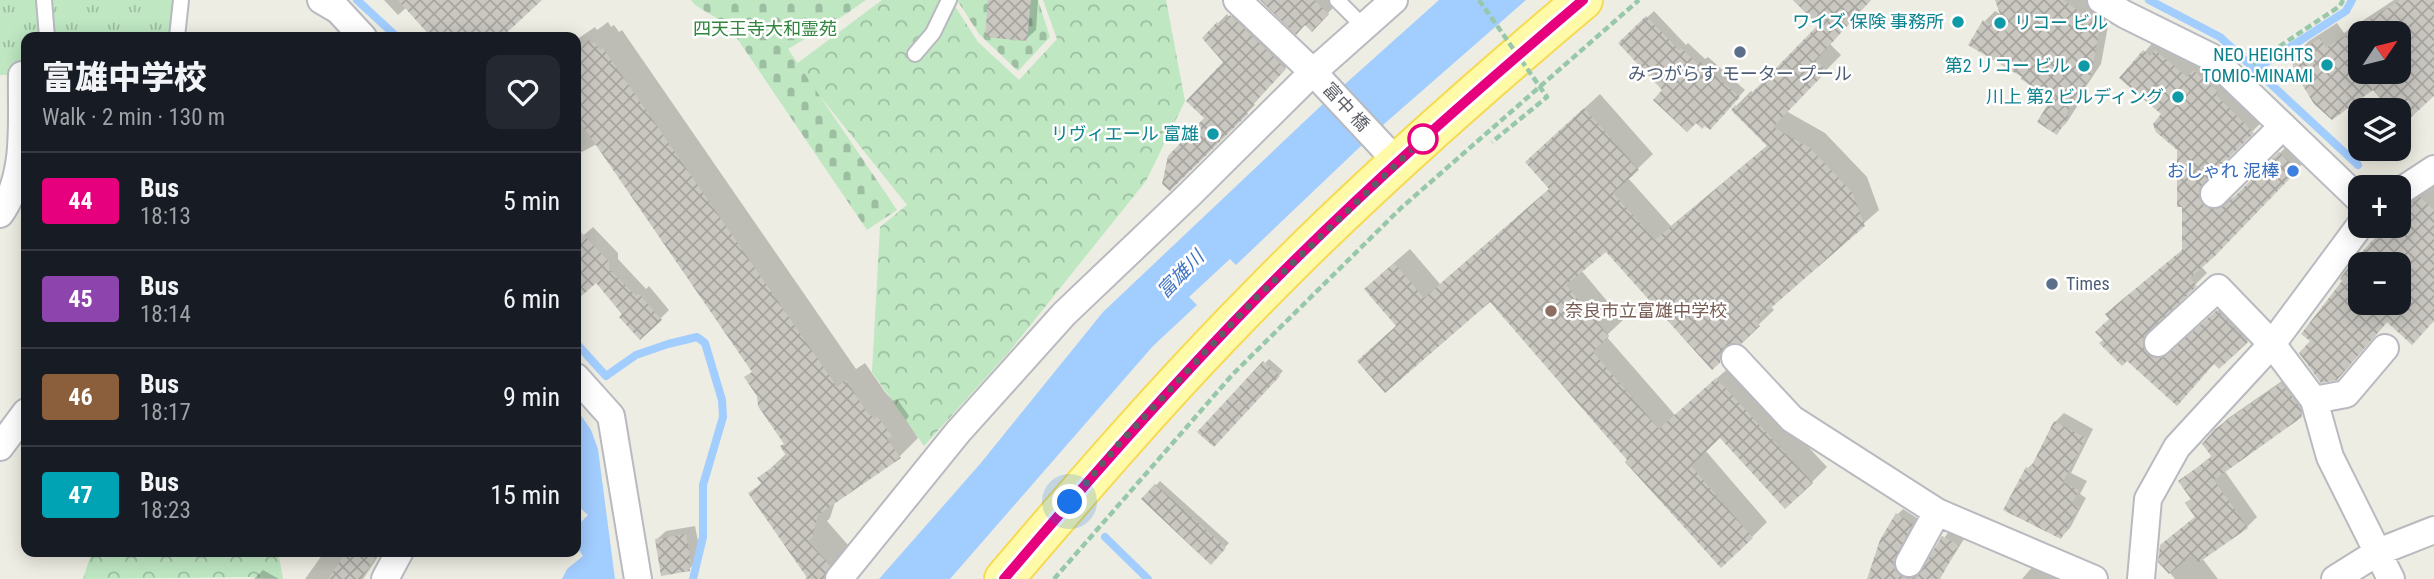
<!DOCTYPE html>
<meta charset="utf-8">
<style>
body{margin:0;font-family:"Roboto Condensed","Noto Sans JP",sans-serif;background:#242831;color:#f1f3f6;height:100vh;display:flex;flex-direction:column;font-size:26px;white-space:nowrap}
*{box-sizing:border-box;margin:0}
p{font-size:23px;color:#9ea1a6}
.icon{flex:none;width:38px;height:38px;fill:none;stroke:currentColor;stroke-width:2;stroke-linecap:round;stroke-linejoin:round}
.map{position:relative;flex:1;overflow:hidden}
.side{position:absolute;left:21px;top:32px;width:560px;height:525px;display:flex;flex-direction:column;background:#171b24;border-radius:14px;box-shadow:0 4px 18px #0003}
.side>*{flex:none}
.badge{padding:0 14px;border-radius:5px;font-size:24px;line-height:46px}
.needle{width:46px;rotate:55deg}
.buttons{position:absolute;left:2348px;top:21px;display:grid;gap:14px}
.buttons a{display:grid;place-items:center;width:63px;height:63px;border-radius:14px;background:#171b24;box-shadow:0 4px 18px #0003;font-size:35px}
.you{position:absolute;width:35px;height:35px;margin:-18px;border:5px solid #fff;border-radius:50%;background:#1a73e8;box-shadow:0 0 0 10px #1a73e833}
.map>.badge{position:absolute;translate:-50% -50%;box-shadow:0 0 0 4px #fff}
.round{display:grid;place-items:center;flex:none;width:74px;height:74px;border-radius:14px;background:#242831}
.overview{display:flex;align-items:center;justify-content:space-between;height:119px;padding:0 21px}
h1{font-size:33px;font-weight:800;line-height:52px}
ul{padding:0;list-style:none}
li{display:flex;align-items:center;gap:21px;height:98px;padding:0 21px;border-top:2px solid #363941}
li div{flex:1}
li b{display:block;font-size:26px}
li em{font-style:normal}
li .badge{min-width:77px;font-weight:700;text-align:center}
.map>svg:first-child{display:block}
.forest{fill:url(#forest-crowns)}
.cemetery{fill:url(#cemetery-stones)}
.park{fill:url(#park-tufts)}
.water{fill:#a2cdff}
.shadow{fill:#0003;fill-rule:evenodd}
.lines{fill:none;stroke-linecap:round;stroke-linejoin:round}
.stream{stroke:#a2cdff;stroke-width:8}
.building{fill:url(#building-cross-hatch);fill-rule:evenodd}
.lane-casing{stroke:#b8bac0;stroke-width:18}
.street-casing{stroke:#b8bac0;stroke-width:30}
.primary-casing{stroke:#f7da53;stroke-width:42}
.path{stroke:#97c8aa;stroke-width:4.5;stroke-dasharray:7 3.5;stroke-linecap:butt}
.lane{stroke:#fff;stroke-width:14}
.street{stroke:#fff;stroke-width:26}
.primary{stroke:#fffaa7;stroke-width:38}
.path-bridge{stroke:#97c8aa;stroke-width:4.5;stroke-dasharray:7 3.5;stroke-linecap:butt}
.line-casing{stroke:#fff;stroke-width:16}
.line{stroke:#e6007e;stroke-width:10}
.walk{stroke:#5b5e64;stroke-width:7;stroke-dasharray:0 12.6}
.culture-dot{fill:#0f9aa8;stroke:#fff;stroke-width:2.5}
.service-dot{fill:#5c6f8a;stroke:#fff;stroke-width:2.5}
.stop-dot{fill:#fff;stroke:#e6007e;stroke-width:3.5}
.shop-dot{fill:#3f7fe0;stroke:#fff;stroke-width:2.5}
.education-dot{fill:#8d6e63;stroke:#fff;stroke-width:2.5}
.labels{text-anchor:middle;stroke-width:5;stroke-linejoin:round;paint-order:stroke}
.culture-label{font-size:18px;fill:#0d838f;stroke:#fff;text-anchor:end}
.park-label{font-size:18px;fill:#31853e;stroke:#fff}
.service-label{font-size:18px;fill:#4e5e75;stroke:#fff}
.street-label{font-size:18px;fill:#5b5e64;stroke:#fff}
.shop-label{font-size:18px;fill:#366cbe;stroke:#fff;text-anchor:end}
.education-label{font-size:18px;fill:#785e54;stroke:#fff;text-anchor:start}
.water-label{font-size:19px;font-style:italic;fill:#4074c7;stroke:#fff}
</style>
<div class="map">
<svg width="2434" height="579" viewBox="0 0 2434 579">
<defs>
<pattern id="forest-crowns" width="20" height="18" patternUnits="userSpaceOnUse" patternTransform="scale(1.75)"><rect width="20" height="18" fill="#bee7c2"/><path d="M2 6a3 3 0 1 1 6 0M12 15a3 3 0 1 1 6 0" fill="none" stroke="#9dbea1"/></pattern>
<pattern id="cemetery-stones" width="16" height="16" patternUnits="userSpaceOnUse" patternTransform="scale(1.75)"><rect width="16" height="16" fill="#bee7c2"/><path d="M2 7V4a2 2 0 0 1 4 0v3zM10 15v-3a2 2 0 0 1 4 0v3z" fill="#9dbea1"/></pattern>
<pattern id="park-tufts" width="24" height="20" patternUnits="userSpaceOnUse" patternTransform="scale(1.75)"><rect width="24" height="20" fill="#bee7c2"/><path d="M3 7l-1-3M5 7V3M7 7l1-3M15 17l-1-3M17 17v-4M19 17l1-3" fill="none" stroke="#9dbea1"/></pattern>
<pattern id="building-cross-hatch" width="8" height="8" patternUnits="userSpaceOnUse" patternTransform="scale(1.75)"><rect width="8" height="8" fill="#c9c7c0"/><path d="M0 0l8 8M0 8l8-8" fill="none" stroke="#a6a5a0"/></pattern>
</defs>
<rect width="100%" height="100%" fill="#eeede3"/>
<path class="forest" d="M882,0h69l27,42 41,38 38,-41 -14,-39h123l19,101 -39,80 -138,172 -84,93 -52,-74 8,-145 27,-22 -112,-140z
M92,551h186l5,28 -35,-2 -165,2z"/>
<path class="cemetery" d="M691,0h175l-20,14 -58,35 109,161 -30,20 -139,-205 -33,-20z
M957,0h81l12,37 -32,34 -39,-37z"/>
<path class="park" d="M0,0h189l-7,37h-156v38h-26z"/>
<path class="water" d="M1439,0h87l-143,125 -147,140 -6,-6 -41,38 8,8 -44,41 -203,233h-71l101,-115 123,-152 222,-210z
M576,408l15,22 7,19 17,130h-53l5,-10 16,-13 -7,-10v-19l12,-12 -12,-11z"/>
<path class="shadow" d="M384,0h156l-133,7 -9,8z
M990,0h48l-2,30 -10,9z
M1262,0h73l3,3 -26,26z
M1795,0h76l-41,44 11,11 -55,56 39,22 42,44 12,33 -109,96 4,4 -34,32 -6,-1v5l-22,21 -106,-118 -25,21 42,50 -17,16 69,79 57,-50 95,102 -15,15 -92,-46 -15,14 62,72 -15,15 -122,-77 -140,-161 -92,26 -17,-51 29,-25 30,35 111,-96 -9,-41 58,-53 53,60 -25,24 43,48 97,-81 -32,-39 15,-15 3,2 67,-68z
M1997,0h91l22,15 -9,49 -26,39 3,2 -11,17 -10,10 -4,-34 -68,-77 10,-10 7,4z
M2394,0h40v94l-35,16h-5l-21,-22 -81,-30 17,-17 28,-18 7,10zM2361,33h38v39h-38z
M1240,8l54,51 -41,43 2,3 -85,84 36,-71 19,-56 -21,-24 23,-24 3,4z
M1654,11l32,34 2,-2 17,16 3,-2 37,33 -35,38 -45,-38 -45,-47z
M608,22l3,5 3,-2 5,7 3,-2 234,339 9,-6 20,29 8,9 4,-2 12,17 -3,4 12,18 -19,19 -64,45 -5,16 -3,3 21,24 -6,11 -8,23h-29l3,-3 -57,-83 11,-11 -2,-4 27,-25 -1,-10 -40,-65 7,-7 -156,-227 -21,11v-115l19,-13 2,3z
M2155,40h13l31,27 6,-7 59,60 -51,50 -4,8v7l13,14h8l8,-4 53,-53 17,16 -107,108 6,7 -53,52 -1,9 11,13 11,1 55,-48 28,30 -38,37 -5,-5 -88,-3 57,-110 -1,-44 -4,-56 -15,-35 -42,-36z
M2434,183v137l-46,1 -33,38 -42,-18 37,-73 38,-42h11v-12l24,-25zM2361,264h38v39h-38z
M593,227l25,26v6l28,30 3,-3 20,24 -9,9 -35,-5 -29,-34 -20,19v-57z
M1269,359l14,12 -69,74 18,-46z
M2292,374l19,31 -10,10 -77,55 33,47 -10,10 -45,31 16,21h-43l-15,-18 12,-25 24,-20 -4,-18 -12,-17 33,-26 -9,-11 23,-25z
M2064,413l29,16 -22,44 16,8 -7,13 6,4 -16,30 -9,9 -33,-69 9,-9 18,-37z
M1160,481l69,62 -18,19 -68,-63z
M1903,509l14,9 -17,31 -2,8 17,17 7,-2 27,-41 15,8 -25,40h-71l29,-64z
M695,526l5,25 -3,3 1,6 -9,9 -33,-29 10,-9z
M325,551h57l-19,28h-58z
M2034,565l34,14h-46z
M263,570l16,9h-25z"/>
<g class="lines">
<path class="stream" d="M357,0l40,37
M2149,0l71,37 138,128
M2256,69l90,-58 6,-11
M576,343l30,33 30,-21 32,-11 29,-7 8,6 17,57 1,17 -20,68v52l-10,42
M1105,537l43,42"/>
</g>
<path class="building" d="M398,0h144l-40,37h-71z
M988,0h43l-4,41 -42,-4z
M1260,0h54l15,14 -17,18 -7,-7 -9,10z
M1793,0h78l-55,60 11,11 -54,56 37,21 42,44 13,34 -109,95 4,5 -19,18 -9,-1 -7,3 -5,8v9l-8,7 -106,-118 -40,33 43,51 -16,16 66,77 57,-51 97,105 -28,26 -65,-71 -29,28 62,72 -32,30 -96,-106 2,-2 -137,-158 -105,91 -28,-32 39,-35 -32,-37 30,-26 30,35 125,-109 -24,-27 59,-54 55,62 -26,23 42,47 112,-94 -36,-36 4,-5 3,2 80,-82z
M1995,0h68l37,26 -9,50 -25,38 3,2 -12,19 -20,-13 14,-23 -30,-20 1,-2 -54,-32 15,-25 24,14z
M2400,0h34v96l-30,28 -5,-5v-9h-8l-18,-20 -41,30 -18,-16 -17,-28 -7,-19 30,-19 6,10zM2361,33h38v39h-38z
M1230,15l56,54 -40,43 2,2 -78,77 -8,-7 6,-28 36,-38 -18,-17 37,-39 -21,-24 15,-16 4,3z
M1646,16l33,34 2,-2 17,16 2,-2 40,35 -30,33 -5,-4 -3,3 -6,-6 -9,9 -34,-32 9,-10 -44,-47z
M589,40l3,4 2,-2 6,8 3,-2 234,339 9,-7 20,31 8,8 3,-3 15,20 -5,3 14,19 -83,57 -6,23 -4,3 22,24 -6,14h-16l-60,-86 14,-9 -5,-6 30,-21 -7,-11 4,-2 -26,-38 -1,-10 -13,-19 8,-5 -176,-256v-67z
M2143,50l7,6 5,-6 32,27 6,-7 25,22 -2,3 38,38 -51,50 -4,7v7l4,8 7,4h7l8,-3 54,-54 19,18 -84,87 -24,21 7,8 -54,52v8l3,7 7,5h9l55,-48 31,32 -29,27 -5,-5 -37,42 -50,-45 -5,5 -23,-23 4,-3 -8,-8 14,-13 -4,-5 77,-64v-43h-5v-57l-21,-18 -3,-8 8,-10 -42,-36z
M2420,197l14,13v111l-22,24 -25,-23 -50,58 -16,3 -22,-30 11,-12 -9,-7 41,-53 -2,-2 9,-13 37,-40h13v-15zM2361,264h38v39h-38z
M576,227l33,35v7l27,27 3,-2 23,26 -22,20 -21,-23 3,-3 -26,-31 -20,18z
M1263,361l17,15 -66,71 -17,-15z
M2281,383l19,24 2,10 -88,63 34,48 -50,35 -6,-8 -23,19 -11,-12 2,-17 35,-28 -10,-14 6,-4 -13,-18 34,-24 -10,-13 13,-15z
M2054,421l32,17 -23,44 16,8 -7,14 7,3 -18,32 -58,-29 23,-43 4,2z
M1155,484l71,64 -15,17 -70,-66z
M1896,513l17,11 -20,39 2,8 7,6 8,2 8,-3 24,-40 17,9 -19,34h-73l13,-39z
M686,534l5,28 -2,1 1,8 -29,5 -6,-37z
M347,551h33l-19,28h-33z"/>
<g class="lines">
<defs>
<path id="lane" d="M44,0l3,37
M1337,0l27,27
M177,37l4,-37
M915,54l18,-21 16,-33"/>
<path id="street" d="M321,0l17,10 25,27
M1237,0l76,72 85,91
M2101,0l23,14 87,43 150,144
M2399,192l35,-23
M2214,194l69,-68
M0,214c28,-39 21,-94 22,-139
M2158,343l60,-55 54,56 42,56 16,57 61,122
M1735,358l57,61 145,93 157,67
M576,377l35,39 27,163
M2314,400l32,-6 39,-46
M0,447l26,-35
M1909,563l28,-51
M385,579l15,-28
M839,579l119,-147 106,-118 125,-119 124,-123 81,-72
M2141,579l7,-80 29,-52 95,-103 89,-120
M2335,579l43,-27 56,-22"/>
<path id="primary" d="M1004,579c81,-95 163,-190 251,-279 103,-106 215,-205 328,-300"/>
</defs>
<use href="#lane" class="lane-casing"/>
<use href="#street" class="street-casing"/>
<use href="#primary" class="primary-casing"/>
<path class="path" d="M2253,64l87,-58 3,-6
M1054,579l179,-205 168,-166 238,-208"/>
<use href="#lane" class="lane"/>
<use href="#street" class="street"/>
<use href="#primary" class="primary"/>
<path class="path-bridge" d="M1479,0l68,97 -55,45"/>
</g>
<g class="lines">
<defs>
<path id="line" d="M1004,579c81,-95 163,-189 251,-279 103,-106 215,-204 328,-300"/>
</defs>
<use href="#line" class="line-casing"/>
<use href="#line" class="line"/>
<path class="walk" d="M1070,502l49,-58 136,-145 168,-160"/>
</g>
<g class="culture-dot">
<circle cx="1958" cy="22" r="7"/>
<circle cx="2000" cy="23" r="7"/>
<circle cx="2327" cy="65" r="7"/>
<circle cx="2084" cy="66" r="7"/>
<circle cx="2178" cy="97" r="7"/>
<circle cx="1213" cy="134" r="7"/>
</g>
<g class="service-dot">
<circle cx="1740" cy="52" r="7"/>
<circle cx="2052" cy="284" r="7"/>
</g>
<circle class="stop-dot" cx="1423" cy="139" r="14"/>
<circle class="shop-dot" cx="2293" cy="171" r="7"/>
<circle class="education-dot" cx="1551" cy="311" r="7"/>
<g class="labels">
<g class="culture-label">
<text x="1944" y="28">ワイズ 保険 事務所</text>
<text x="2014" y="29" text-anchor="start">リコー ビル</text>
<text x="2313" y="61">NEO HEIGHTS<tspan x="2313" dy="21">TOMIO-MINAMI</tspan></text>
<text x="2070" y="72">第2 リコー ビル</text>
<text x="2164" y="103">川上 第2 ビルディング</text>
<text x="1199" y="140">リヴィエール 富雄</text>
</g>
<g class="park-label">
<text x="765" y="35">四天王寺大和霊苑</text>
</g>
<g class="service-label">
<text x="1740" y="80">みつがらす モーター プール</text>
<text x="2066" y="290" text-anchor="start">Times</text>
</g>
<g class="street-label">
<text transform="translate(1346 107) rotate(47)" y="6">富中 橋</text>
</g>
<g class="shop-label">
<text x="2279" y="177">おしゃれ 泥棒</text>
</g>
<g class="education-label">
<text x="1565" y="317">奈良市立富雄中学校</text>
</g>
<g class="water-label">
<text transform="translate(1180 274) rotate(-46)" y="7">富雄川</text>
</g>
</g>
</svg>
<div class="buttons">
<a><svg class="needle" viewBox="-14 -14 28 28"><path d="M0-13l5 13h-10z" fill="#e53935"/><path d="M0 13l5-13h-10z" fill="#9ea1a6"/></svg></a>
<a><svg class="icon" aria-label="layers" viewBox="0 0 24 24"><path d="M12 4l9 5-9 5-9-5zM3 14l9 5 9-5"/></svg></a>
<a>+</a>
<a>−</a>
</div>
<div class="you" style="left:1070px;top:502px"></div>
<section class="side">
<div class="overview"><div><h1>富雄中学校</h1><p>Walk · 2 min · 130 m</p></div><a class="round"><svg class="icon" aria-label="heart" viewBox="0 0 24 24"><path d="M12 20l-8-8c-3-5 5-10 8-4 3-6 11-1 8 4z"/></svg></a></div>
<ul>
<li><span class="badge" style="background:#e6007e;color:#fff">44</span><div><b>Bus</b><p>18:13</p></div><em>5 min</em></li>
<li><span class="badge" style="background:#8e44ad;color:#fff">45</span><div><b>Bus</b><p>18:14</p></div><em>6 min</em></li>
<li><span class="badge" style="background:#8b5e3c;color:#fff">46</span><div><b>Bus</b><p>18:17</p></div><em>9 min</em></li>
<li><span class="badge" style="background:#00a3b4;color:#fff">47</span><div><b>Bus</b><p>18:23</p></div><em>15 min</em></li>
</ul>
</section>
</div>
